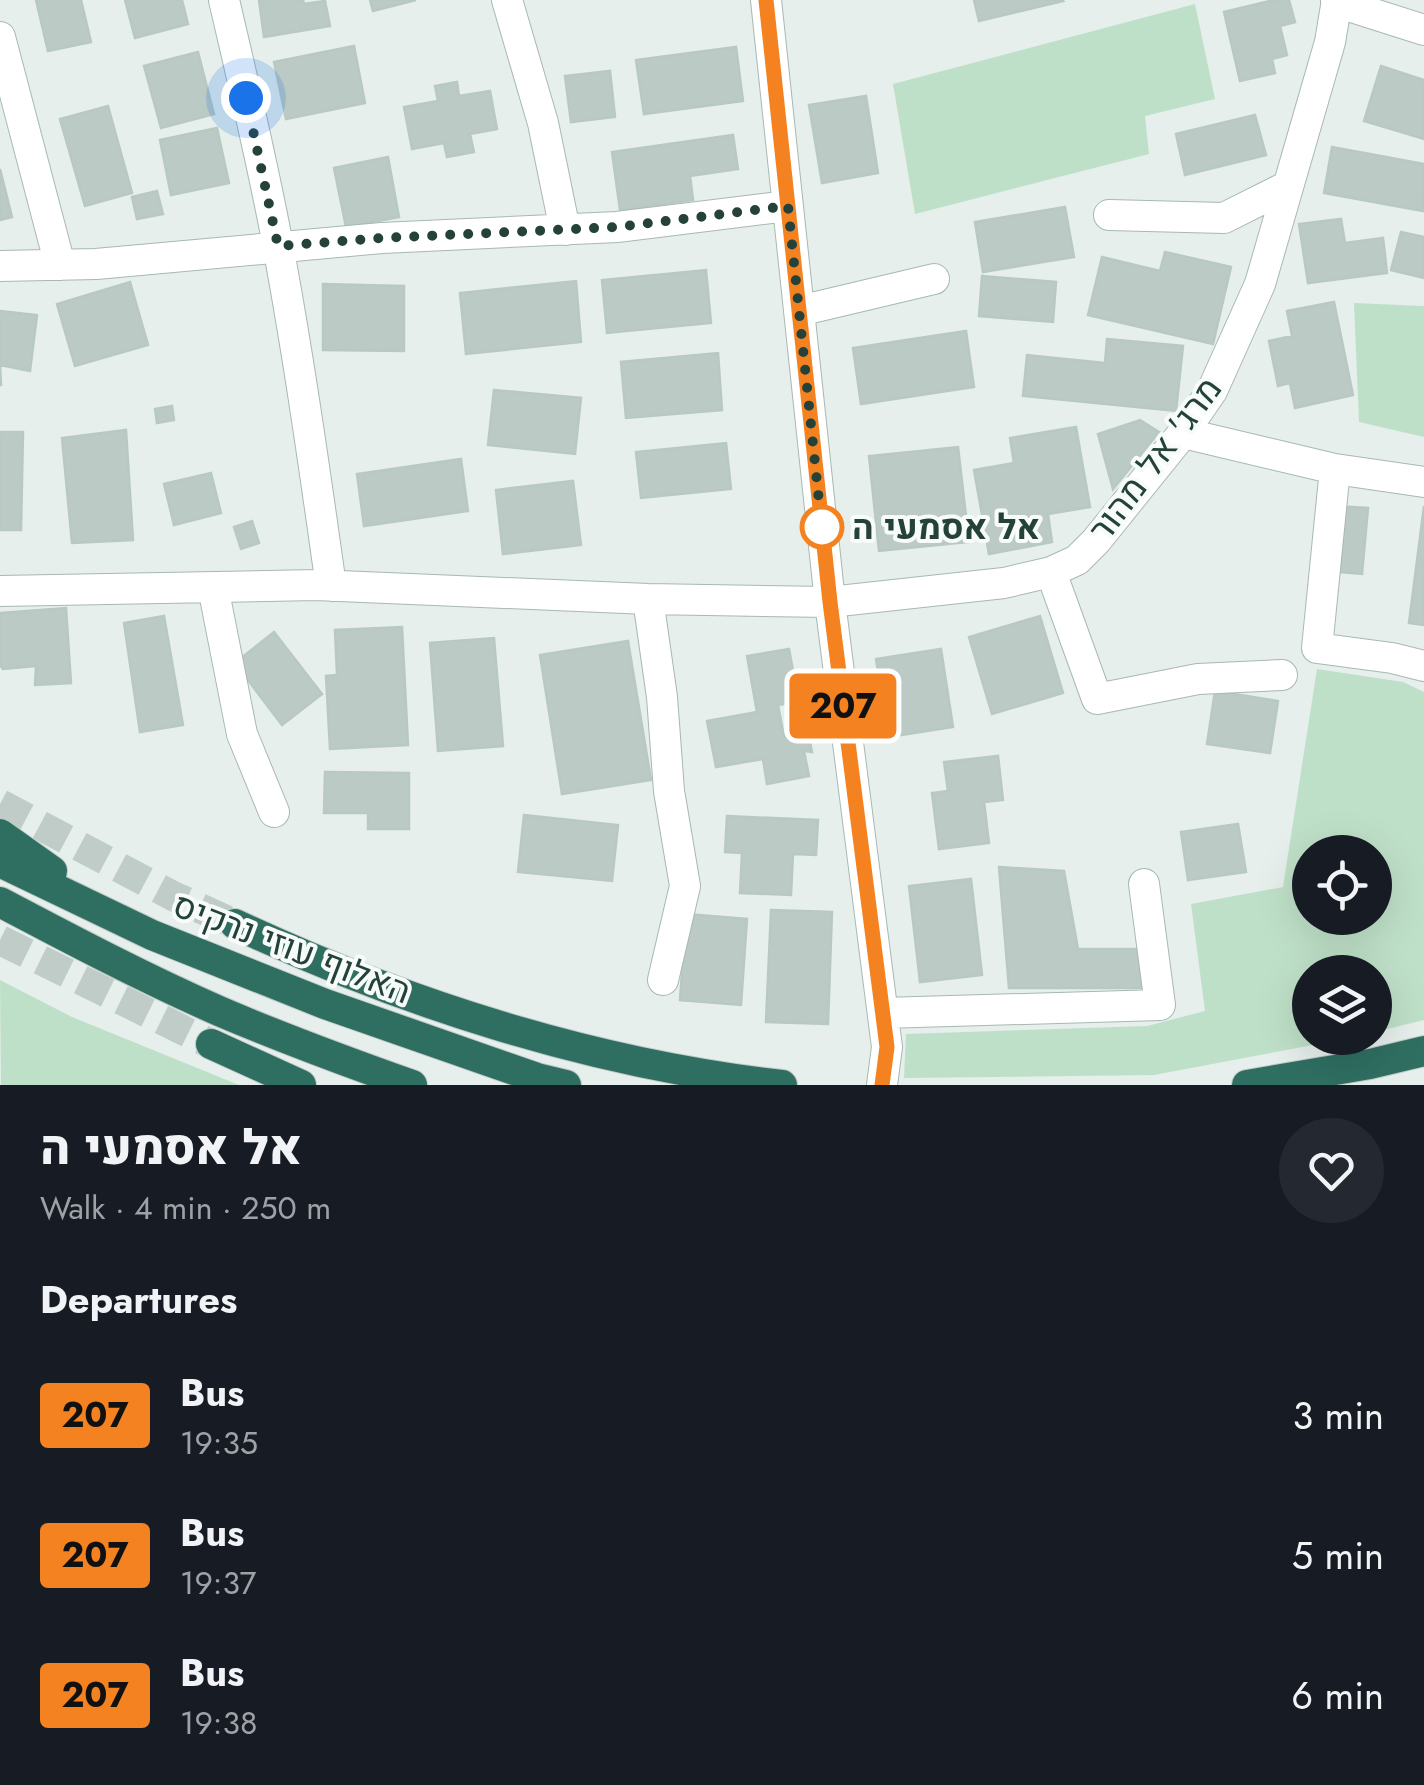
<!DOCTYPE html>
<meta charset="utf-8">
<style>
body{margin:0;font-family:Jost,Heebo,sans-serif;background:#242831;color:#f1f3f6;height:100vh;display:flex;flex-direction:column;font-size:38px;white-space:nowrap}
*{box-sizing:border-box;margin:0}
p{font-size:32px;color:#9ea1a6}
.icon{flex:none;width:55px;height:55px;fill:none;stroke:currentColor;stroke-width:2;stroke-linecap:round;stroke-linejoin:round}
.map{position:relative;height:1085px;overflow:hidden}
.panel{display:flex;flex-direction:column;background:#171b24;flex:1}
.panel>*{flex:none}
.badge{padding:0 20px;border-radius:8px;font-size:35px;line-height:65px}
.tools{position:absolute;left:1292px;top:835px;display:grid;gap:20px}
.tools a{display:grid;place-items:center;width:100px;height:100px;border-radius:50%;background:#171b24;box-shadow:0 10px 40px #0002;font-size:50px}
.you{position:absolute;width:50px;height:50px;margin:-25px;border:8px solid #fff;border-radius:50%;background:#1a73e8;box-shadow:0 0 0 15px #1a73e833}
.map>.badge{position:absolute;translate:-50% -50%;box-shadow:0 0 0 5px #fff}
h2{padding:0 40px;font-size:38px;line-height:90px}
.round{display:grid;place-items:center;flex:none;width:105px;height:105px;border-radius:52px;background:#242831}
.overview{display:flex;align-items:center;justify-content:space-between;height:170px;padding:0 40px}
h1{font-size:48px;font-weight:800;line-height:75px}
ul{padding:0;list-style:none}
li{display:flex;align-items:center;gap:30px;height:140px;padding:0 40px}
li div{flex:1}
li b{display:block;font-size:38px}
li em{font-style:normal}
li .badge{min-width:110px;font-weight:700;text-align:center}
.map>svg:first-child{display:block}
.green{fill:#bfe0c8;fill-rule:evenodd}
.building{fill:#bbcac4;stroke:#b8c9c2;stroke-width:2.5}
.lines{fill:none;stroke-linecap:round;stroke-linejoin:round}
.highway-tunnel{stroke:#bfccc8;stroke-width:30;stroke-dasharray:30 15;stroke-linecap:butt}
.minor-casing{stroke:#a8b8b2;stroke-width:32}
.highway-casing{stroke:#c2cac8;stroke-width:32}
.minor{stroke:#fff;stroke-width:30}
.highway{stroke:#2f6f62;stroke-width:30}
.line-casing{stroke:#fff;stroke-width:22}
.line{stroke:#f58220;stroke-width:15}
.walk{stroke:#24423a;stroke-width:10;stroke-dasharray:0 18}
.stop-dot{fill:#fff;stroke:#f58220;stroke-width:5}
.labels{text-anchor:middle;stroke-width:8;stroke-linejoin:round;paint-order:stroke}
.street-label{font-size:35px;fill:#24423a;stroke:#f7fbf9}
.stop-label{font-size:35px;font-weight:bold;fill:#24423a;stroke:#f7fbf9;text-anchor:start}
</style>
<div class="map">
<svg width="1424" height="1085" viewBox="0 0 1424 1085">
<rect width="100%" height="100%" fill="#e6efeb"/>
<path class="green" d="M1195,4l20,95 -70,17 4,38 -234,60 -22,-130z
M1354,303l70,3v131l-65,-15z
M1317,669l86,13 21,10v328l-49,12v-60h-65v66h40l-196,37 -250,3 2,-44 241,-8 58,-15 -14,-107 92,-17zM1375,852v66h-65v-66z
M0,980l72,37 167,68h-238z"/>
<path class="building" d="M36,0h45l10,42 -43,9z
M125,0h57l6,24 -53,14z
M259,0h44l1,4 21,-3 5,25 -66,11z
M370,0h46l-43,11z
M974,0h88l1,1 -84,20z
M1274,0h15l6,22 -15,4 7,29 -15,4 3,14 -35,8 -16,-69z
M354,46l11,57 -79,16 -12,-57z
M736,47l7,54 -99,13 -8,-54z
M198,52l16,62 -53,14 -17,-62z
M1381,66l43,14v59l-60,-18z
M610,71l5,46 -44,5 -6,-46z
M457,82l2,14 31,-5 7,38 -27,5 4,18 -27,5 -3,-14 -32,6 -8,-42 34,-6 -3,-15z
M866,96l12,77 -56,10 -13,-78z
M108,106l24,87 -47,13 -25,-87z
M1255,115l11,40 -81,20 -9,-41z
M217,128l12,55 -58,12 -11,-55z
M733,135l5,34 -48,7 3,24 -73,10 -8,-58z
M1332,147l92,17 -1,47 -99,-18z
M388,157l11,60 -53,10 -12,-59z
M0,169l12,48 -12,3z
M157,191l6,23 -26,5 -5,-22z
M1065,207l9,50 -91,15 -8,-50z
M1341,219l4,24 38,-5 4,35 -79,10 -9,-59z
M1401,232l23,5v41l-33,-8z
M1165,252l66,15 -18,77 -125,-29 14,-58 58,14z
M706,270l5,53 -104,10 -5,-53z
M982,276l74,6 -3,40 -74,-6z
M576,281l5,61 -115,12 -6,-61z
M130,282l18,63 -73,21 -18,-62z
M323,284l81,2v65l-81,-1z
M1334,302l19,93 -58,13 -5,-25 -12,3 -9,-45 23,-5 -5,-25z
M0,311l37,4 -7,56 -30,-6 1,20h-1z
M966,331l8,56 -113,17 -8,-56z
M1107,339l76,7 -7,65 -153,-15 4,-41 78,8z
M718,353l4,57 -96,8 -5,-56z
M494,390l87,8 -6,56 -87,-9z
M172,406l2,14 -17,3 -2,-14z
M1140,420l19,12 -46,57 -15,-55z
M1076,427l14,80 -42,7 4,28 -63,12 -15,-84 40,-7 -4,-25z
M126,430l7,110 -61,3 -10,-105z
M0,432h23l-2,98h-21z
M726,443l5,46 -90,9 -5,-46z
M958,447l11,95 -90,9 -10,-95z
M461,459l7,52 -104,15 -7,-52z
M211,473l10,40 -47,12 -10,-41z
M573,481l8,64 -78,9 -7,-64z
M1334,506l34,2 -6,66 -33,-3z
M1424,506v119l-15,-2z
M252,521l7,22 -18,6 -7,-22z
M66,608l5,75 -36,2 1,-19 -33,3 -3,-4v-52z
M164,616l19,109 -43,7 -16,-109z
M1040,616l23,77 -71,21 -23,-77z
M402,627l6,118 -78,4 -4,-73 11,-1 -2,-45z
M274,632l48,62 -40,31 -47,-62z
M494,638l9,108 -65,5 -8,-108z
M628,641l23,139 -89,14 -22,-139z
M789,649l5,27 8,-1 5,25 -29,5 6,32 24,-5 4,20 -8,-1 5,25 -42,8 -4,-25 -47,8 -9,-46 50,-9 -10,-56z
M941,649l12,78 -65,10 -12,-78z
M1215,691l63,10 -8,52 -63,-9z
M998,756l5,44 -19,2 5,41 -50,6 -7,-56 16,-2 -4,-29z
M325,772l84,1v56h-41v-16h-44z
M524,815l94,10 -6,56 -94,-9z
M727,816l91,4 -2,35 -23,-1 -2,41 -51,-2 2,-40 -17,-1z
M1238,824l8,48 -58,8 -7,-48z
M999,867l65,4 14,78h60l4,39h-133z
M971,879l11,96 -62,7 -11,-96z
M771,910l61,2 -4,112 -62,-2z
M686,914l61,5 -6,86 -61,-5z"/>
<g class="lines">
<path class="highway-tunnel" d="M0,804l173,92 62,28
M0,940l211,104"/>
<defs>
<path id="minor" d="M224,0c19,82 39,164 54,246 21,113 37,226 53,340
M507,0l36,123 22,107
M766,0l64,602 57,445 -5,38
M1336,2l88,28
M0,37l60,228
M1109,215l115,3 64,-32
M0,266l96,-2 286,-26 235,-11 171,-21
M799,311l135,-32
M1183,433l152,36 -18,179 75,10 32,8
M1335,469l89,13
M1051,572l46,127 101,-20 84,-4
M213,587l29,147 32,78
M0,591l316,-6 332,14 182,3 174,-19 47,-11 26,-12 19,-19 87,-108 29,-42 48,-107 70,-242 7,-42
M648,599l14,98 7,94 16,95 -22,94
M883,1013l277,-8 -16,-121"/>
<path id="highway" d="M0,834l52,37
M0,862l152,73 173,69 212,74 29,7
M0,902c72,38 144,76 219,109 63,27 128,51 193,74
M235,924c171,80 359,140 547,161
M211,1044l90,41
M1247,1085l123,-21 54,-13"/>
</defs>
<use href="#minor" class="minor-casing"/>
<use href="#highway" class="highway-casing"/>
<use href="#minor" class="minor"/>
<use href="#highway" class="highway"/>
</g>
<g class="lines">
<defs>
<path id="line" d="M766,0l64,602 57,445 -5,38"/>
</defs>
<use href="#line" class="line-casing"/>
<use href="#line" class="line"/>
<path class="walk" d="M246,98l32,148 104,-8 236,-11 170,-21 34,324v-3"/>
</g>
<circle class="stop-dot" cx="822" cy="527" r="20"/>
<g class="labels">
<g class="street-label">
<text transform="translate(1155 459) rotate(-53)" y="12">מרג' אל מהור</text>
<text transform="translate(292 948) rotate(21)" y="12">האלוף עוזי נרקיס</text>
</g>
<g class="stop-label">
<text x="852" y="539">אל אסמעי ה</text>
</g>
</g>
</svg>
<div class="tools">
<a><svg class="icon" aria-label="locate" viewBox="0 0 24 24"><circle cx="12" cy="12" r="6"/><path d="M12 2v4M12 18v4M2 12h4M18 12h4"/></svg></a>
<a><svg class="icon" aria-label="layers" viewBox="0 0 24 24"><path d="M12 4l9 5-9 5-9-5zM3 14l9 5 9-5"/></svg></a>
</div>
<div class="you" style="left:246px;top:98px"></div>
<b class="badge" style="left:843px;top:706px;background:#f58220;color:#111">207</b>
</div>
<section class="panel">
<div class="overview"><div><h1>אל אסמעי ה</h1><p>Walk · 4 min · 250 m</p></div><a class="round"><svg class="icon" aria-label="heart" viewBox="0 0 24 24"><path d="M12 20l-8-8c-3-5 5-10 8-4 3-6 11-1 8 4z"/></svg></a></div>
<h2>Departures</h2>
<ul>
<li><span class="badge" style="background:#f58220;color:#111">207</span><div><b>Bus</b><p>19:35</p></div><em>3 min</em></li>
<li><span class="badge" style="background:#f58220;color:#111">207</span><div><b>Bus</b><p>19:37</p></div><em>5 min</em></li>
<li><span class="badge" style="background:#f58220;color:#111">207</span><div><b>Bus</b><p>19:38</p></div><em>6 min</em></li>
</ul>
</section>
